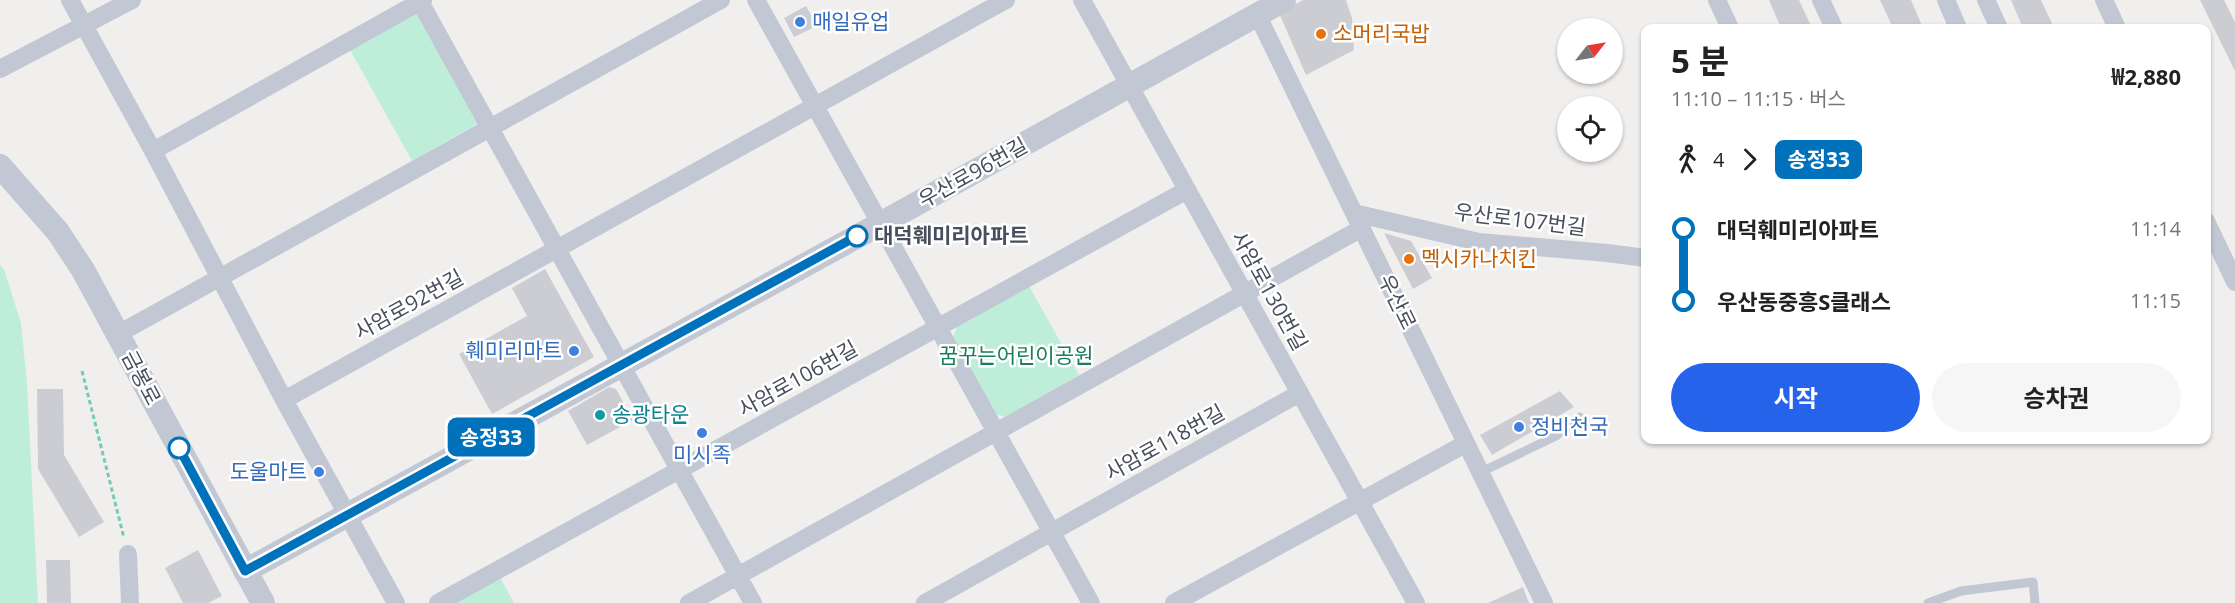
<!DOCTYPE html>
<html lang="ko">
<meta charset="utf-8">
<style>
body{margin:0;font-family:"Open Sans","Noto Sans KR",sans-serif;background:#f6f6f6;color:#222;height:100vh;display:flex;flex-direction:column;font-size:22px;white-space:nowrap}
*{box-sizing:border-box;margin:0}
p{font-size:20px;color:#767676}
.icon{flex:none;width:33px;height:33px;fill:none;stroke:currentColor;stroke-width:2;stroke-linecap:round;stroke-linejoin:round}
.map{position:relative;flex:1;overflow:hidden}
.drawer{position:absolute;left:1641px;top:24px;width:570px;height:420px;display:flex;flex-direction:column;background:#fff;border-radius:12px;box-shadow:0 2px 4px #0004}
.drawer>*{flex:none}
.badge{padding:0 12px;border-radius:9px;font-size:21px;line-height:39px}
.needle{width:39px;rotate:59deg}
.buttons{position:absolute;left:1557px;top:18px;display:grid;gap:12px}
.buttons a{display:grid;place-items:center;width:66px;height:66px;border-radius:50%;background:#fff;box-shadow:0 2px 4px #0004;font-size:30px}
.map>.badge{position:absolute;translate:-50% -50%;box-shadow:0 0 0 3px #fff}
.legs{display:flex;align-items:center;gap:9px;height:66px;padding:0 30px;font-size:20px}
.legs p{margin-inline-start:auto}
.overview{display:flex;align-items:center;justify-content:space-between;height:102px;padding:0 30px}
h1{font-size:33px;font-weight:700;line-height:45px}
.action{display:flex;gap:12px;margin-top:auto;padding:12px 30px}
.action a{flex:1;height:69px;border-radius:36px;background:#2563eb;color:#fff;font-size:24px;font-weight:700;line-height:69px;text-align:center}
.action a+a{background:#f6f6f6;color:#222}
ul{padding:0 30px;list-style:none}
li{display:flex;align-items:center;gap:21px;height:72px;font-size:22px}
li i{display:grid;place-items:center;width:9px;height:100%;margin:0 8px;background:currentColor}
li i::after{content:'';width:15px;height:15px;margin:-8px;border:4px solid;border-radius:50%;background:#fff}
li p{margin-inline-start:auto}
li:first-child i{background:linear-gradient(#0000 50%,currentColor 0)}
li:last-child i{background:linear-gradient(currentColor 50%,#0000 0)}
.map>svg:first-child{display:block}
.green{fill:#beeed9}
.building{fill:#cbcdd3}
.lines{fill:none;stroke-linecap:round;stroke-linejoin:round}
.path{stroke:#76cbb0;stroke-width:3;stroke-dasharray:4.5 3;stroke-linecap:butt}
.service{stroke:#c2c8d3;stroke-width:9}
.minor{stroke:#c2c8d3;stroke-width:18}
.tertiary{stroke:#c2c8d3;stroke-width:24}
.line-1-casing{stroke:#fff;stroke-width:14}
.line-1{stroke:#0072bc;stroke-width:9}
.shop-dot{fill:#3f7fe0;stroke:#fff;stroke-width:2}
.food-dot{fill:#e8710a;stroke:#fff;stroke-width:2}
.stop-1-dot{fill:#fff;stroke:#0072bc;stroke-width:3}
.culture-dot{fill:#0f9aa8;stroke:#fff;stroke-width:2}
.labels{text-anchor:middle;stroke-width:5;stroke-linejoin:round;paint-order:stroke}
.shop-label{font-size:21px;fill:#366cbe;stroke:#fff;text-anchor:start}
.food-label{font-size:21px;fill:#c56008;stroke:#fff;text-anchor:start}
.street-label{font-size:21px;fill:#474e5c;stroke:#fff}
.stop-label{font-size:21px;font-weight:bold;fill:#474e5c;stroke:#fff;text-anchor:start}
.park-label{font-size:21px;fill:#197c5b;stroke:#fff}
.culture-label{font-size:21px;fill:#0d838f;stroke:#fff;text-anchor:start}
</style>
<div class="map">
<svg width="2235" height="603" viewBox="0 0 2235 603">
<rect width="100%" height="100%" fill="#f1efee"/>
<path class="green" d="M417,12l62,111 -67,38 -62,-111z
M0,265l4,4 17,54 6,60 11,220h-38z
M1029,286l50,89 -74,42 -10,-3 -42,-77 4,-10z
M500,577l14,26h-61z"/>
<path class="building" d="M1303,0h43l6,18 2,32 -48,25 -27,-62z
M1769,0h30l13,28h-31z
M1880,0h31l12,28h-30z
M2011,0h30l13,28h-31z
M2200,0h24l11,22v49z
M806,6l11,20 -23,11 -10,-19z
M1384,233l27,8 21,37 -19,11z
M545,269l49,88 -102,57 -33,-60 68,-38 -15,-28z
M609,387l7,2 17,31 -46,25 -19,-34z
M37,389h26l1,66 40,67 -25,15 -41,-68z
M1560,391l14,16 -82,48 -12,-20z
M198,550l24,46 -14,7h-25l-18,-35z
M46,560h24l1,43h-24z
M1523,587l6,16h-41z"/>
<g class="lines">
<path class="path" d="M82,371l42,167"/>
<path class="service" d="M1479,473l77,-37 24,-19
M1928,603l33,-12 72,-9 2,21"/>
<path class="minor" d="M70,0l83,151 131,249 112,203
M419,0l334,603
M756,0l335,603
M1082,0l334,603
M1717,0l13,28
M1821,0l13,28
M1946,0l12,28
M1986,0l13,28
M2104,0l13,28
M1257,14l287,589
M0,69l132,-69
M153,151l270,-151
M1354,213l125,29 128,11 39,5
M2206,221l29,61
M118,334l603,-334
M284,400l722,-400
M128,554l2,49
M438,603l749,-413
M689,603l673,-375
M925,603l375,-210
M1174,603l291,-159"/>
<path class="tertiary" d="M0,166l58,66 25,38 180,333
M245,571l635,-347 404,-224"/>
</g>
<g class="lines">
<defs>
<path id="line-1" d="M179,448l66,123 612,-335"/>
</defs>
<use href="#line-1" class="line-1-casing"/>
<use href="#line-1" class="line-1"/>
</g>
<g class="shop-dot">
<circle cx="800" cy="22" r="6"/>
<circle cx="574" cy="351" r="6"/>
<circle cx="1519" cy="427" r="6"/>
<circle cx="702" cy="433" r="6"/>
<circle cx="319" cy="472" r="6"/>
</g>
<g class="food-dot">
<circle cx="1321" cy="34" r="6"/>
<circle cx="1409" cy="259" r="6"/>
</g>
<g class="stop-1-dot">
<circle cx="857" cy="236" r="10"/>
<circle cx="179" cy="448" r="10"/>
</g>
<circle class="culture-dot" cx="600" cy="415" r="6"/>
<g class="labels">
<g class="shop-label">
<text x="812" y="29">매일유업</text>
<text x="562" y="358" text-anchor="end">훼미리마트</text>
<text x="1531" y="434">정비천국</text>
<text x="702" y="462" text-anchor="middle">미시족</text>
<text x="307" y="479" text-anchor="end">도울마트</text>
</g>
<g class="food-label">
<text x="1333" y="41">소머리국밥</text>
<text x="1421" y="266">멕시카나치킨</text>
</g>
<g class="street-label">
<text transform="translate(973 173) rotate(-29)" y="7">우산로96번길</text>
<text transform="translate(1520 220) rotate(7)" y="7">우산로107번길</text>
<text transform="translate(1269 291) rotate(61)" y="7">사암로130번길</text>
<text transform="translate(1397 302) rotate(64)" y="7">우산로</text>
<text transform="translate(409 305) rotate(-29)" y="7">사암로92번길</text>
<text transform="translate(141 378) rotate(62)" y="7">금봉로</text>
<text transform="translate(798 379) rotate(-29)" y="7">사암로106번길</text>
<text transform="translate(1165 443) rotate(-29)" y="7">사암로118번길</text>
</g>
<g class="stop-label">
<text x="874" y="243">대덕훼미리아파트</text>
</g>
<g class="park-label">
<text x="1016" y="363">꿈꾸는어린이공원</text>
</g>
<g class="culture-label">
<text x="612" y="422">송광타운</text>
</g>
</g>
</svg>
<div class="buttons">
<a><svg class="needle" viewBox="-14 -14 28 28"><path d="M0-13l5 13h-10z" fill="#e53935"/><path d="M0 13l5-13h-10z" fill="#767676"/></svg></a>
<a><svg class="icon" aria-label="locate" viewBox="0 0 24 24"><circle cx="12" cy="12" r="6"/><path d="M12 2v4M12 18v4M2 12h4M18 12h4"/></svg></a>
</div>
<b class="badge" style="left:491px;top:437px;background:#0072bc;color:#fff">송정33</b>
<section class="drawer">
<div class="overview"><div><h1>5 분</h1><p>11:10 – 11:15 · 버스</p></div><b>₩2,880</b></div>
<div class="legs"><svg class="icon" aria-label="walk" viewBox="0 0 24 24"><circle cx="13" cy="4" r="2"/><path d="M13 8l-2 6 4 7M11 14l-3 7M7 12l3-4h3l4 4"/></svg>4<svg class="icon" aria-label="forward" viewBox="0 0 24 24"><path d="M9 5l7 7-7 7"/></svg><b class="badge" style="background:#0072bc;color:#fff">송정33</b></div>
<ul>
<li><i style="color:#0072bc"></i><b>대덕훼미리아파트</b><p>11:14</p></li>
<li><i style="color:#0072bc"></i><b>우산동중흥S클래스</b><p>11:15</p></li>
</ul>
<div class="action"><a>시작</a><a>승차권</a></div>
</section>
</div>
